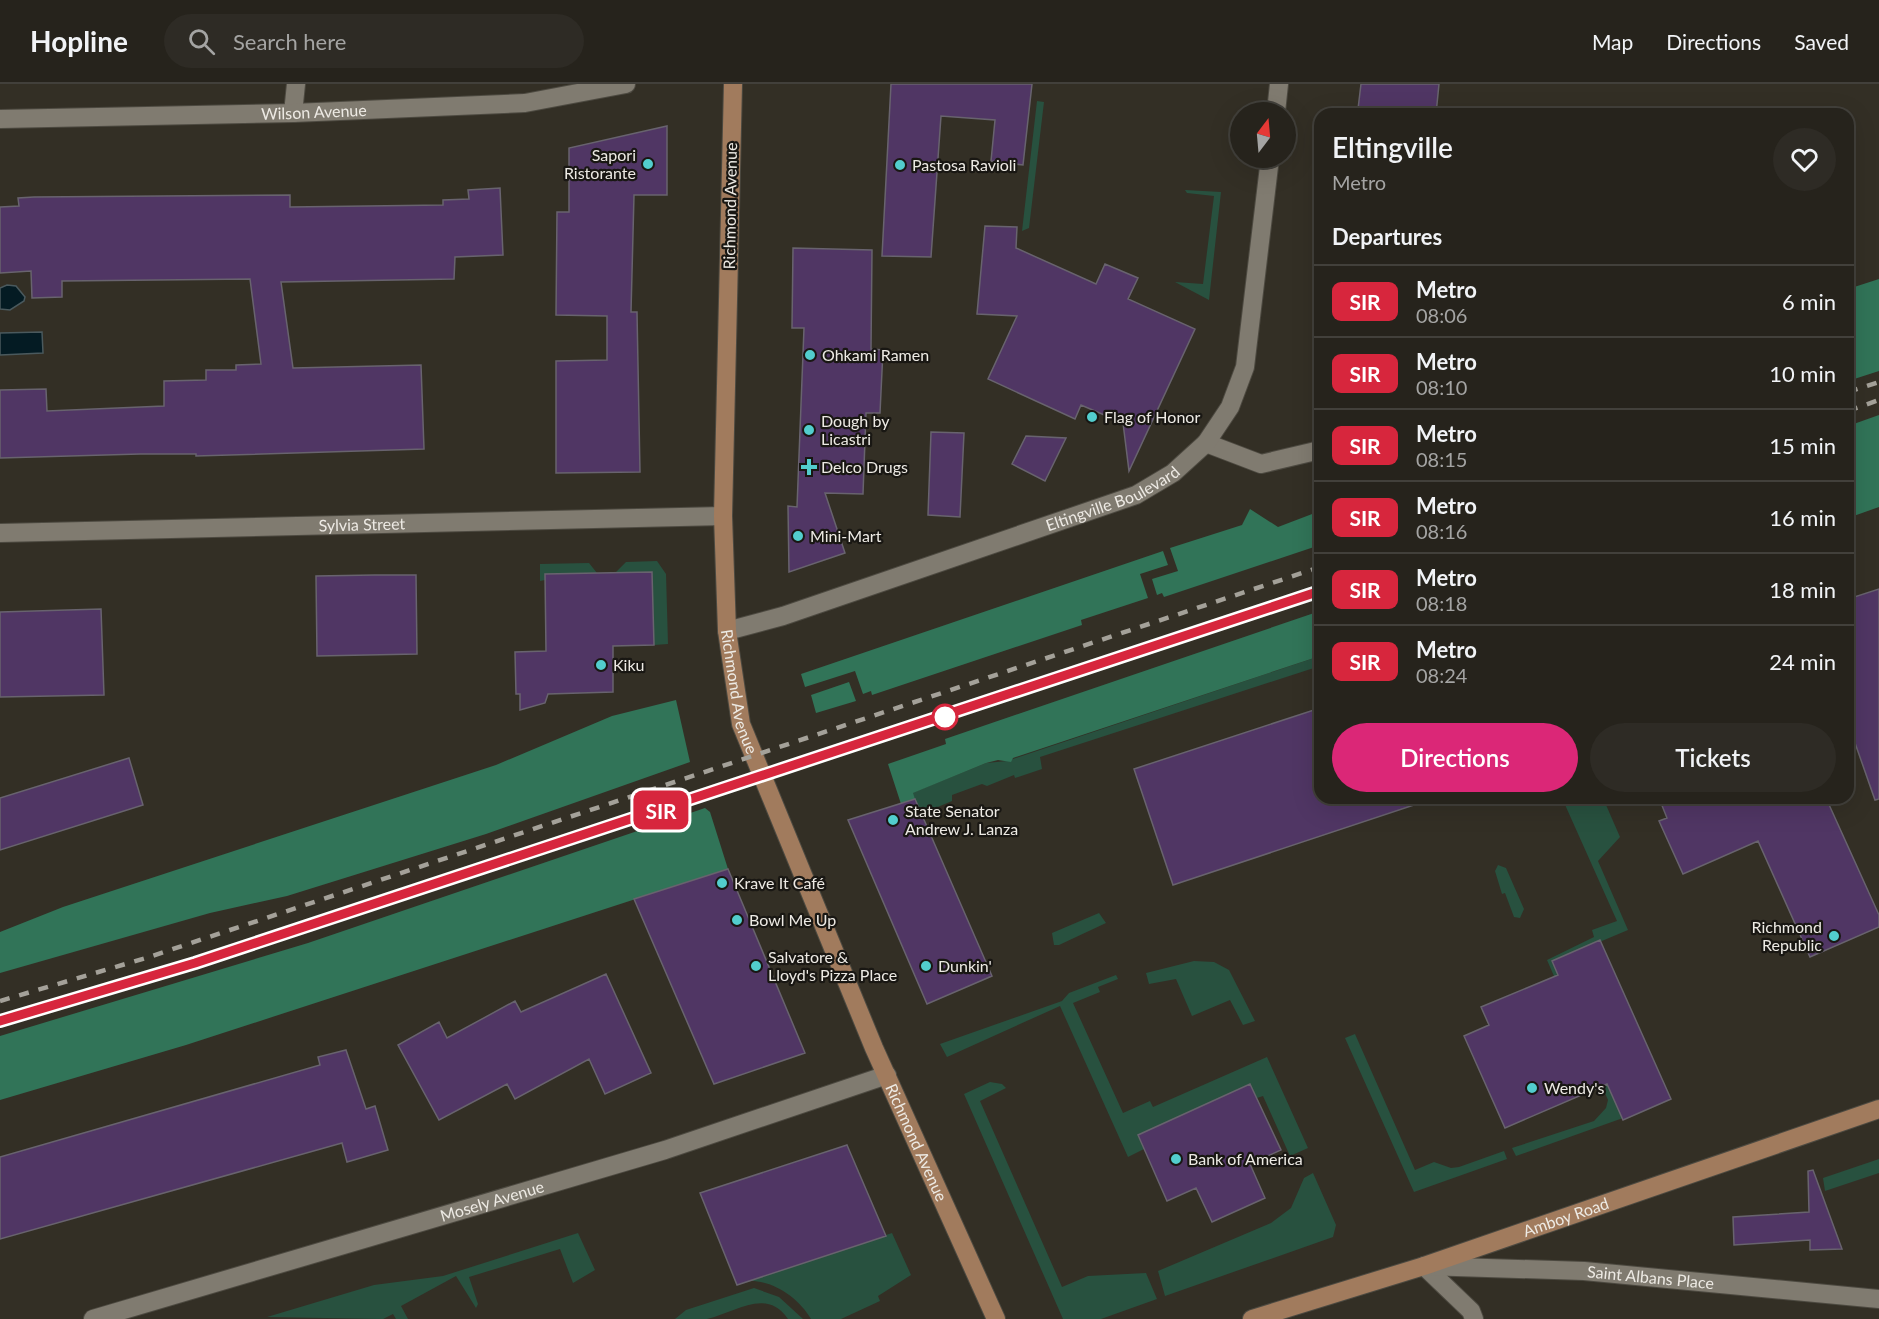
<!DOCTYPE html>
<meta charset="utf-8">
<style>
body{margin:0;font-family:Lato,sans-serif;background:#2e2b25;color:#f1f3f6;height:100vh;display:flex;flex-direction:column;font-size:22px;white-space:nowrap}
*{box-sizing:border-box;margin:0}
p{font-size:20px;color:#a4a4a3}
.icon{flex:none;width:33px;height:33px;fill:none;stroke:currentColor;stroke-width:2;stroke-linecap:round;stroke-linejoin:round}
.map{position:relative;flex:1;overflow:hidden}
.panel{position:absolute;left:1314px;top:24px;width:540px;height:696px;display:flex;flex-direction:column;background:#26231c;border-radius:18px;box-shadow:0 6px 24px #0002,0 0 0 2px #42403b}
.panel>*{flex:none}
.badge{padding:0 12px;border-radius:9px;font-size:21px;line-height:39px}
.needle{width:39px;rotate:16deg}
.controls{position:absolute;left:1230px;top:18px;display:grid;gap:12px}
.controls a{display:grid;place-items:center;width:66px;height:66px;border-radius:50%;background:#26231c;box-shadow:0 6px 24px #0002,0 0 0 2px #42403b;font-size:30px}
.map>.badge{position:absolute;translate:-50% -50%;box-shadow:0 0 0 3px #fff}
h2{padding:0 18px;font-size:22px;line-height:54px}
.round{display:grid;place-items:center;flex:none;width:63px;height:63px;border-radius:32px;background:#2e2b25}
.headline{display:flex;align-items:center;justify-content:space-between;height:102px;padding:0 18px}
h1{font-size:28px;font-weight:600;line-height:45px}
.cta{display:flex;gap:12px;margin-top:auto;padding:12px 18px}
.cta a{flex:1;height:69px;border-radius:36px;background:#db2777;color:#fff;font-size:24px;font-weight:600;line-height:69px;text-align:center}
.cta a+a{background:#2e2b25;color:#f1f3f6}
ul{padding:0;list-style:none}
li{display:flex;align-items:center;gap:18px;height:72px;padding:0 18px;border-top:2px solid #42403b}
li div{flex:1}
li b{display:block;font-size:22px}
li em{font-style:normal}
li .badge{min-width:66px;font-weight:700;text-align:center}
header{display:flex;align-items:center;gap:36px;box-sizing:border-box;height:84px;padding:0 30px;background:#26231c;border-bottom:2px solid #42403b}
header strong{font-size:28px}
nav{display:flex;gap:33px;margin-inline-start:auto;font-size:21px}
.search{width:420px;height:54px;background:#2e2b25;display:flex;align-items:center;gap:15px;box-sizing:border-box;padding:0 21px;border-radius:33px;color:#a4a4a3;font-size:22px}
.map>svg:first-child{display:block}
.green{fill:#28513f}
.forest{fill:#317458}
.water{fill:#041b23;stroke:#4a595d;stroke-width:1.5}
.building{fill:#503664;stroke:#68636e;stroke-width:1.5}
.lines{fill:none;stroke-linecap:round;stroke-linejoin:round}
.minor-casing{stroke:#4d4a41;stroke-width:20}
.secondary-casing{stroke:#4d4a41;stroke-width:20}
.minor{stroke:#807b70;stroke-width:18}
.secondary{stroke:#a17b5d;stroke-width:18}
.rail{stroke:#a4a199;stroke-width:4.5;stroke-dasharray:10 10;stroke-linecap:butt}
.line-casing{stroke:#fff;stroke-width:14}
.line{stroke:#d7263d;stroke-width:9}
.poi-dot{fill:#52cdcd;stroke:#191713;stroke-width:2}
.stop-dot{fill:#fff;stroke:#d7263d;stroke-width:3}
.labels{text-anchor:middle;stroke-width:4.5;stroke-linejoin:round;paint-order:stroke}
.street-label{font-size:16px;fill:#edeae4;stroke:#191713}
.poi-label{font-size:16px;fill:#edeae4;stroke:#191713;text-anchor:start}
</style>
<header>
<strong>Hopline</strong>
<div class="search"><svg class="icon" aria-label="search" viewBox="0 0 24 24"><circle cx="10" cy="10" r="6"/><path d="M15 15l6 6"/></svg>Search here</div>
<nav><a>Map</a><a>Directions</a><a>Saved</a></nav>
</header>
<div class="map">
<svg width="1879" height="1235" viewBox="0 0 1879 1235">
<rect width="100%" height="100%" fill="#332f25"/>
<path class="green" d="M1037,17l7,1 -15,126 -7,3z
M1185,106l36,2 -12,108 -34,-18 28,2 11,-88 -27,-3z
M657,477l9,13 2,70 -14,1 -2,-73h-36l10,-10z
M589,479l8,10 -52,1v6l-5,1v-17z
M1320,572v10l-280,91 2,12 -27,9 -1,-3 -27,11 -5,-2 -30,11v6l-31,13 -9,-21 74,-30 21,-2z
M1562,714h41l17,39 -22,24 30,69 -76,32 71,156 -107,38 -4,-8 82,-27 12,-13 2,-8 -61,-140 47,-23 -2,-7 25,-9z
M1498,781l8,3 18,41 -4,9 -6,-1 -9,-24 -3,1 -7,-23z
M1099,829l7,10 -47,22h-5l-2,-12z
M1194,877l20,1 15,8 26,51 -12,4 -13,-25 -38,16 -16,-37 -27,5 -3,-11z
M1116,891l2,4 -20,8 2,5 -27,11 50,110 27,-12 3,6 114,-50 41,91 -18,8 -27,-60 -6,2 -7,-14 -112,51 6,14 -16,8 -68,-151 -113,51 -7,-13 122,-43 7,-8z
M1355,950l60,136 19,-8 17,6 8,-1 45,-16 3,8 -93,33 -69,-154z
M990,998l12,2 4,4 -26,13 82,186 26,-11 58,-3 11,26 -56,20h-38l-99,-225z
M1879,1075v14l-54,18 -2,-13z
M1313,1089l23,52 -3,12 -168,59 -7,-25 113,-48 20,-15 13,-30z
M578,1149l17,37 -22,13 -13,-34 -91,28 9,27 -2,4 -20,-32 -55,30 7,13h-12l-3,-5 -10,5 -116,-2 107,-32 69,-9z
M892,1149l19,42 -33,21 2,5 -39,18h-30c-12,-21 -38,-39 -62,-38z
M754,1204l25,9 24,22h-15c-22,-32 -53,-6 -81,0 -10,0 -22,0 -32,0l11,-9z"/>
<path class="forest" d="M1879,195v92l-31,10v-92z
M1879,331v92l-31,11v-92z
M1250,425l28,18 42,-16v34l-156,52 -2,-4 -5,2 -5,-16 26,-8 -8,-23 72,-23z
M1163,467l5,14 -28,9 8,24 -67,22 1,5 -210,70 -1,-4 -8,3 -8,-23 -50,16 -4,-13z
M1320,527v45l-307,102 -2,4 -13,-2 -12,3 -73,30 2,6 -14,5 -13,-40 58,-20 -1,-5z
M849,598l7,19 -40,12 -5,-18z
M676,616l14,62 -204,72 -199,62 -77,17 -210,60v-41l63,-25 433,-142 116,-49z
M705,724l5,4 18,57 -542,176 -186,55v-64l308,-93z"/>
<path class="water" d="M7,201l9,1 9,11 -1,4 -14,9 -10,-1v-21z
M42,248l1,21 -43,2v-22z"/>
<path class="building" d="M891,0h141l-9,81 -32,-4 4,-41 -54,-4 -10,141 -49,-1z
M1361,0h78l-3,30 -78,-5z
M667,42v69h-33l-3,117h6l3,160 -84,1v-112l51,-1v-44l-51,-1 1,-103h12v-64z
M500,104l3,67 -48,2 -1,22 -173,3 12,86 128,-3 3,84 -228,7v-2h-56l-140,4v-68l46,-1 1,22 117,-5v-25l42,-1v-10h30v-5l25,-1 -11,-85 -188,2v16l-30,1 -1,-27 -31,2v-66l19,-1 -1,-8 16,-1 256,-2v12l153,-2v-5l26,-1 -1,-9z
M985,142l32,1 -1,21 80,36 9,-20 33,14 -10,21 67,30 -66,142 -6,-48 -42,-18 -6,14 -87,-40 29,-63 -40,-2z
M793,164l79,2 -1,99 12,1 -3,63h-14l-3,81 -38,-1 20,60 -56,19 -1,-66 9,1 7,-179h-12z
M931,348l33,1 -4,84 -32,-2z
M1026,352l40,2 -21,43 -33,-17z
M652,488l2,73 -41,1v46l-65,2 -3,9 -25,7v-16h-4l-1,-42 31,-1 -1,-77z
M375,491h41l1,79 -100,2 -1,-80z
M1879,505v210l-4,1 -27,-77v-124z
M101,525l3,86 -104,2v-85z
M1320,624v90h99l1,5 -247,82 -39,-116z
M129,674l14,47 -143,45v-52z
M1659,714h167l53,117v12l-69,30 -52,-116 -75,33 -24,-53 8,-3z
M915,715l77,177 -65,28 -79,-184z
M728,785l77,184 -91,31 -80,-185z
M1600,856l71,159 -48,21 -16,-36 -102,44 -41,-92 25,-11 -8,-18 77,-32 -6,-14z
M606,890l45,99 -46,21 -16,-35 -74,40 -8,-15 -68,36 -41,-75 41,-23 8,16 68,-37 6,11z
M346,966l20,59 9,-3 13,44 -41,12 -5,-19 -342,96v-82l320,-92 -2,-8z
M1250,1000l31,66 -31,14 15,34 -53,24 -16,-34 -29,13 -29,-66z
M847,1061l39,91 -149,49 -37,-92z
M1813,1086l29,79 -32,1v-10l-76,5 -1,-28 76,-5 -1,-41z"/>
<g class="lines">
<defs>
<g id="minor">
<path d="M1276,28l3,-28"/>
<path d="M293,29l3,-29"/>
<path id="s1" d="M0,35l293,-6 232,-10 101,-19"/>
<path d="M1206,359l55,21 59,-14"/>
<path id="s2" d="M0,449l723,-17"/>
<path id="s3" d="M727,547l56,-15 353,-121 37,-22 33,-30 24,-36 15,-40 25,-209"/>
<path d="M1424,1182l47,45 3,8"/>
<path id="s4" d="M1425,1182l159,5 295,28"/>
<path id="s5" d="M93,1235l572,-169 222,-75"/>
</g>
<g id="secondary">
<path id="s6" d="M733,0l-10,432 4,115 14,93 133,324 122,271"/>
<path id="s7" d="M1252,1235l172,-53 455,-157"/>
</g>
</defs>
<use href="#minor" class="minor-casing"/>
<use href="#secondary" class="secondary-casing"/>
<use href="#minor" class="minor"/>
<use href="#secondary" class="secondary"/>
<path class="rail" d="M1848,308l31,-10
M1848,327l31,-11
M0,917l146,-43 1174,-391
M0,937l151,-44 1169,-386"/>
</g>
<g class="lines">
<defs>
<path id="line" d="M0,937l195,-58 1125,-372"/>
</defs>
<use href="#line" class="line-casing"/>
<use href="#line" class="line"/>
</g>
<g class="poi-dot">
<circle cx="648" cy="80" r="6"/>
<circle cx="900" cy="81" r="6"/>
<circle cx="810" cy="271" r="6"/>
<circle cx="1092" cy="333" r="6"/>
<circle cx="809" cy="346" r="6"/>
<path d="M806 374h6v6h6v6h-6v6h-6v-6h-6v-6h6z"/>
<circle cx="798" cy="452" r="6"/>
<circle cx="601" cy="581" r="6"/>
<circle cx="893" cy="736" r="6"/>
<circle cx="722" cy="799" r="6"/>
<circle cx="737" cy="836" r="6"/>
<circle cx="1834" cy="852" r="6"/>
<circle cx="756" cy="882" r="6"/>
<circle cx="926" cy="882" r="6"/>
<circle cx="1532" cy="1004" r="6"/>
<circle cx="1176" cy="1075" r="6"/>
</g>
<circle class="stop-dot" cx="945" cy="633" r="12"/>
<g class="labels">
<g class="street-label">
<text dy="6" stroke="none"><textPath href="#s1" startOffset="314">Wilson Avenue</textPath></text>
<text transform="translate(730 122) rotate(-89)" y="6">Richmond Avenue</text>
<text dy="6" stroke="none"><textPath href="#s3" startOffset="408">Eltingville Boulevard</textPath></text>
<text dy="6" stroke="none"><textPath href="#s2" startOffset="362">Sylvia Street</textPath></text>
<text dy="6" stroke="none"><textPath href="#s6" startOffset="609">Richmond Avenue</textPath></text>
<text dy="6" stroke="none"><textPath href="#s6" startOffset="1095">Richmond Avenue</textPath></text>
<text dy="6" stroke="none"><textPath href="#s5" startOffset="416">Mosely Avenue</textPath></text>
<text dy="6" stroke="none"><textPath href="#s7" startOffset="330">Amboy Road</textPath></text>
<text dy="6" stroke="none"><textPath href="#s4" startOffset="226">Saint Albans Place</textPath></text>
</g>
<g class="poi-label">
<text x="636" y="77" text-anchor="end">Sapori<tspan x="636" dy="18">Ristorante</tspan></text>
<text x="912" y="87">Pastosa Ravioli</text>
<text x="822" y="277">Ohkami Ramen</text>
<text x="1104" y="339">Flag of Honor</text>
<text x="821" y="343">Dough by<tspan x="821" dy="18">Licastri</tspan></text>
<text x="821" y="389">Delco Drugs</text>
<text x="810" y="458">Mini-Mart</text>
<text x="613" y="587">Kiku</text>
<text x="905" y="733">State Senator<tspan x="905" dy="18">Andrew J. Lanza</tspan></text>
<text x="734" y="805">Krave It Café</text>
<text x="749" y="842">Bowl Me Up</text>
<text x="1822" y="849" text-anchor="end">Richmond<tspan x="1822" dy="18">Republic</tspan></text>
<text x="768" y="879">Salvatore &amp;<tspan x="768" dy="18">Lloyd's Pizza Place</tspan></text>
<text x="938" y="888">Dunkin'</text>
<text x="1544" y="1010">Wendy's</text>
<text x="1188" y="1081">Bank of America</text>
</g>
</g>
</svg>
<div class="controls">
<a><svg class="needle" viewBox="-14 -14 28 28"><path d="M0-13l5 13h-10z" fill="#e53935"/><path d="M0 13l5-13h-10z" fill="#a4a4a3"/></svg></a>
</div>
<b class="badge" style="left:661px;top:726px;background:#d7263d;color:#fff">SIR</b>
<section class="panel">
<div class="headline"><div><h1>Eltingville</h1><p>Metro</p></div><a class="round"><svg class="icon" aria-label="heart" viewBox="0 0 24 24"><path d="M12 20l-8-8c-3-5 5-10 8-4 3-6 11-1 8 4z"/></svg></a></div>
<h2>Departures</h2>
<ul>
<li><span class="badge" style="background:#d7263d;color:#fff">SIR</span><div><b>Metro</b><p>08:06</p></div><em>6 min</em></li>
<li><span class="badge" style="background:#d7263d;color:#fff">SIR</span><div><b>Metro</b><p>08:10</p></div><em>10 min</em></li>
<li><span class="badge" style="background:#d7263d;color:#fff">SIR</span><div><b>Metro</b><p>08:15</p></div><em>15 min</em></li>
<li><span class="badge" style="background:#d7263d;color:#fff">SIR</span><div><b>Metro</b><p>08:16</p></div><em>16 min</em></li>
<li><span class="badge" style="background:#d7263d;color:#fff">SIR</span><div><b>Metro</b><p>08:18</p></div><em>18 min</em></li>
<li><span class="badge" style="background:#d7263d;color:#fff">SIR</span><div><b>Metro</b><p>08:24</p></div><em>24 min</em></li>
</ul>
<div class="cta"><a>Directions</a><a>Tickets</a></div>
</section>
</div>
